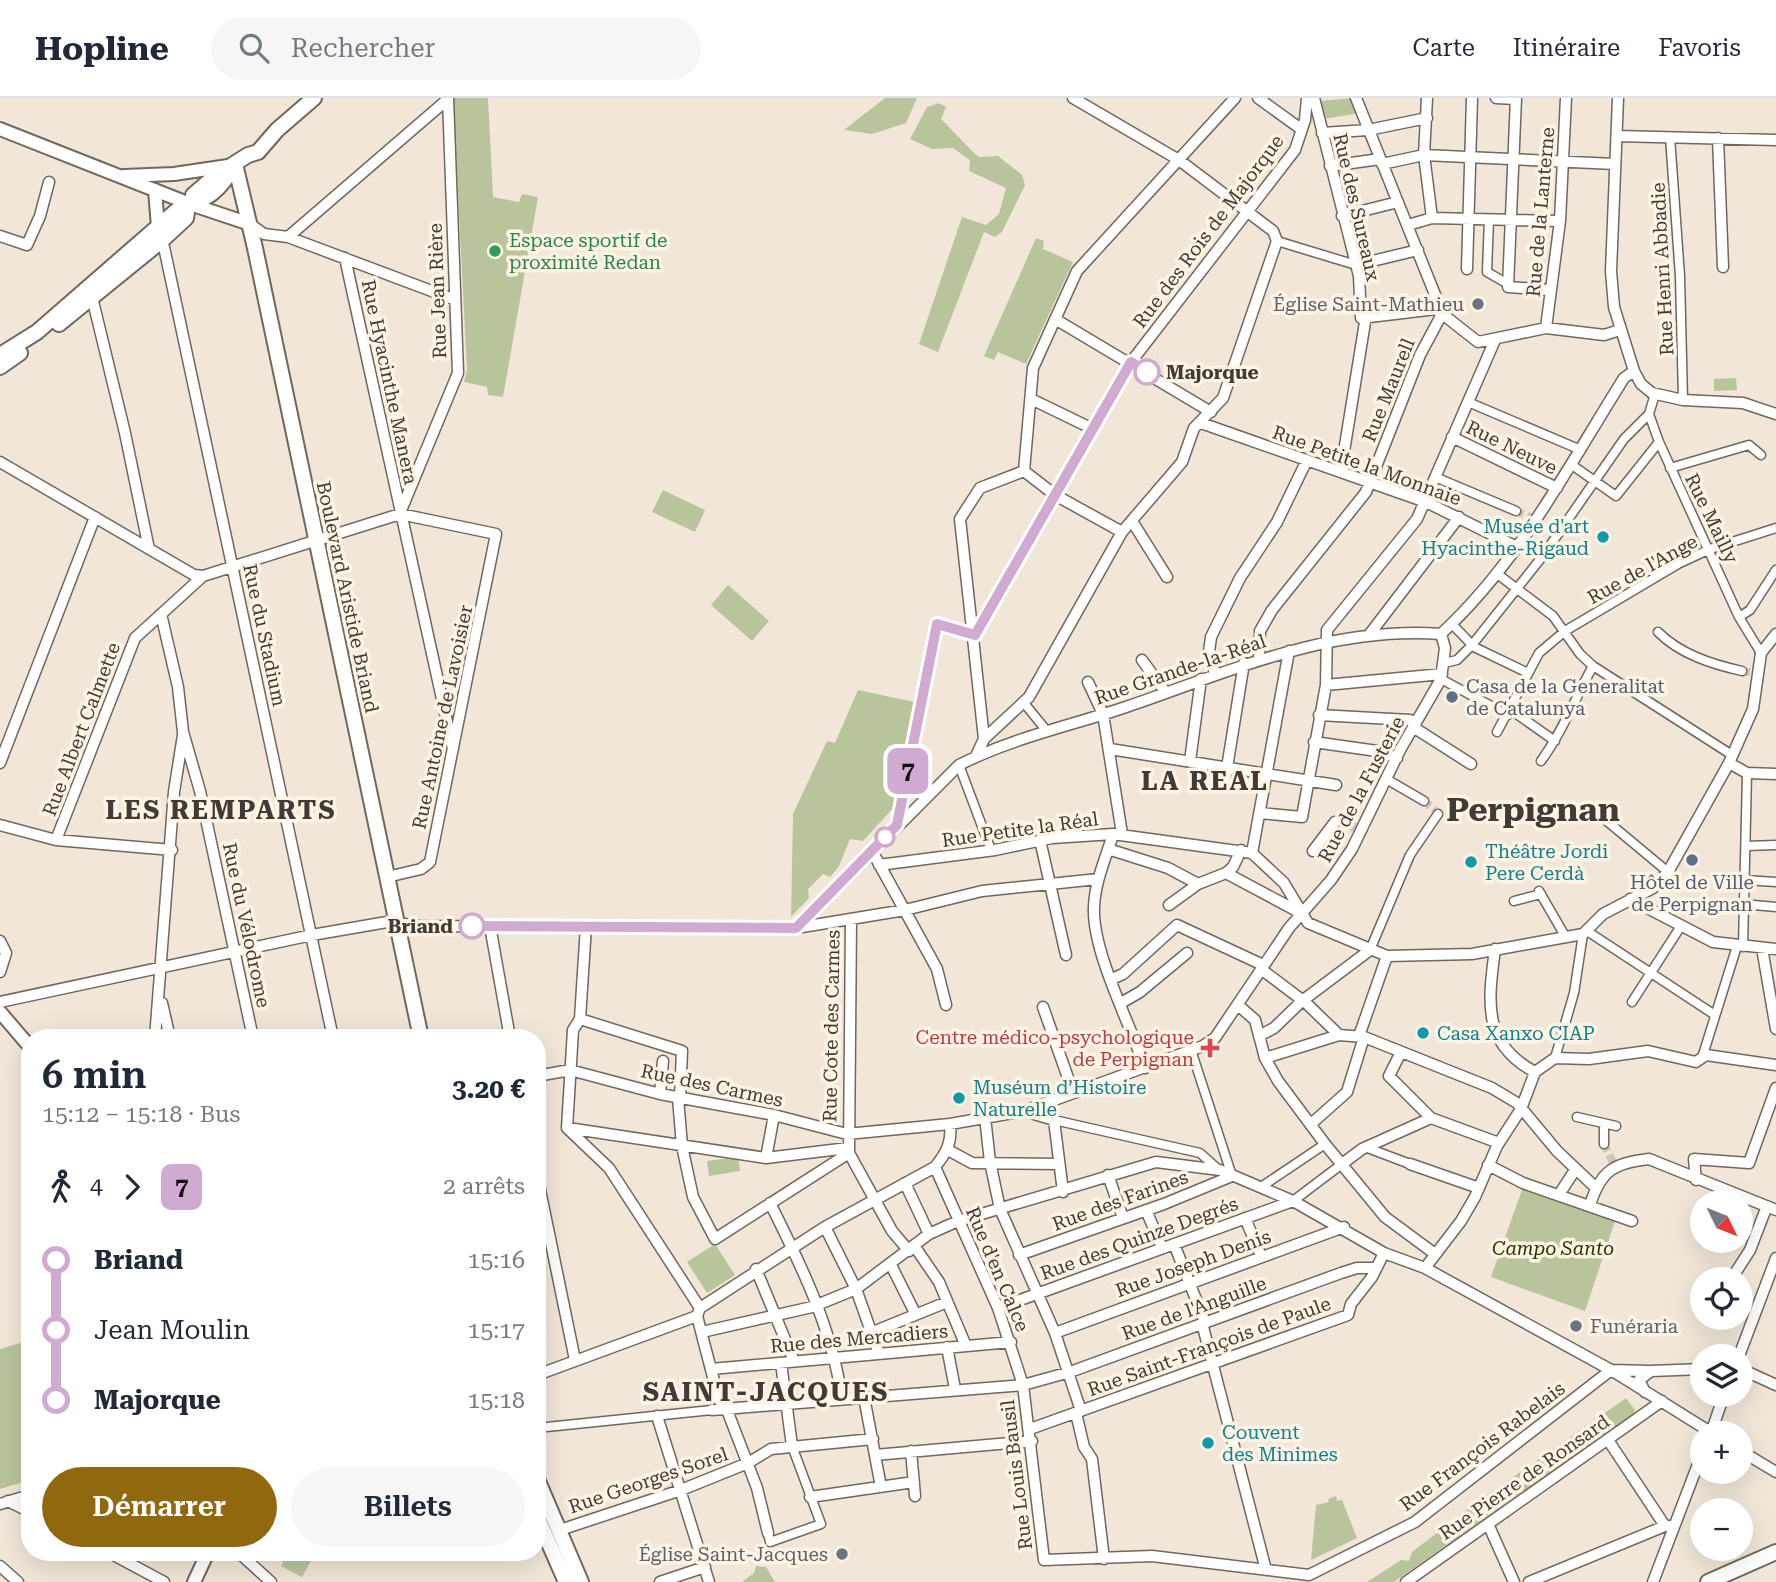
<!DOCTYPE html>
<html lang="fr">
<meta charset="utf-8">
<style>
body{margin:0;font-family:"Roboto Serif",serif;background:#f6f6f7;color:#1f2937;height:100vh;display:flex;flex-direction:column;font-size:26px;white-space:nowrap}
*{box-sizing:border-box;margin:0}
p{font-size:23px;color:#747a83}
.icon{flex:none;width:38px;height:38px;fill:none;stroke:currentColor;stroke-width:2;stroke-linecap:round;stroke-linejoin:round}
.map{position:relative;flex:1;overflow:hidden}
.sheet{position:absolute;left:21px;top:931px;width:525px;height:532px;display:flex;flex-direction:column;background:#fff;border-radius:28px;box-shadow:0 7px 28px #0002}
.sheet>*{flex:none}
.badge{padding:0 14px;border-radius:10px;font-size:24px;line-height:46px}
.needle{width:46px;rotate:133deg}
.fabs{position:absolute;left:1690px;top:1092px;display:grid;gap:14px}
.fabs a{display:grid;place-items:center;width:63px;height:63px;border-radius:50%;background:#fff;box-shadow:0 7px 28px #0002;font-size:35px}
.map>.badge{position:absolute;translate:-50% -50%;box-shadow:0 0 0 4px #fff}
.legs{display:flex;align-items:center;gap:10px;height:77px;padding:0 21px;font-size:23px}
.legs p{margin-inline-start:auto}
.headline{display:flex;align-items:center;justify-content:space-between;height:119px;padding:0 21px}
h1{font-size:38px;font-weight:600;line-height:52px}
.cta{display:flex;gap:14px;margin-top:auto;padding:14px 21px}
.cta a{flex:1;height:80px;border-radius:42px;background:#90690f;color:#fff;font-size:28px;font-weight:600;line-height:80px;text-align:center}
.cta a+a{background:#f6f6f7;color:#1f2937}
ul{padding:0 21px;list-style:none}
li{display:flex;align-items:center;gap:24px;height:70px;font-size:26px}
li i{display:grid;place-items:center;width:10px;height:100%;margin:0 9px;background:currentColor}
li i::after{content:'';width:18px;height:18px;margin:-9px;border:5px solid;border-radius:50%;background:#fff}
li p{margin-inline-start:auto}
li:first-child i{background:linear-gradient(#0000 50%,currentColor 0)}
li:last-child i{background:linear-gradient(currentColor 50%,#0000 0)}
header{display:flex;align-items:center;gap:42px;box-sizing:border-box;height:98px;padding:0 35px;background:#fff;border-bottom:2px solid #e0e1e3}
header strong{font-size:33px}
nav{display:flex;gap:38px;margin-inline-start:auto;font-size:24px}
.search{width:490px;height:63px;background:#f6f6f7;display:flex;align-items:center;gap:18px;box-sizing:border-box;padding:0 24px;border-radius:38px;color:#747a83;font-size:26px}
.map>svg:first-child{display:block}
.green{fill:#b8c59b}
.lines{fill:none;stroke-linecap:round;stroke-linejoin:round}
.pedestrian-tunnel{stroke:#cec4b7;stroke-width:8;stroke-dasharray:8 4;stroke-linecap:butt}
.minor-tunnel{stroke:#cec4b7;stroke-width:10;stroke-dasharray:10 5;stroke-linecap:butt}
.pedestrian-casing{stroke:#71675a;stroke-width:11}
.minor-casing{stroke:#71675a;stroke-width:13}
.tertiary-casing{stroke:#71675a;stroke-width:16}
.secondary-casing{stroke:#71675a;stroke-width:18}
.pedestrian{stroke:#fff;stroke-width:8}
.minor{stroke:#fff;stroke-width:10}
.tertiary{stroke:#fff;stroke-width:12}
.secondary{stroke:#fff;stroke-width:14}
.line-1-casing{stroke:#fff;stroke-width:16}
.line-1{stroke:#d0aad0;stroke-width:10}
.leisure-dot{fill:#2e9e5b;stroke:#fff3e4;stroke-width:2.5}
.worship-dot{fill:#6b7280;stroke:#fff3e4;stroke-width:2.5}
.stop-1-dot{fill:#fff;stroke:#d0aad0;stroke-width:3.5}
.culture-dot{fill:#0f9aa8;stroke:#fff3e4;stroke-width:2.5}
.service-dot{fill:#5c6f8a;stroke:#fff3e4;stroke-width:2.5}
.health-dot{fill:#e0444e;stroke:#fff3e4;stroke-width:2.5}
.labels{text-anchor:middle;stroke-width:7;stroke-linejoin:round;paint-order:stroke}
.street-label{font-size:19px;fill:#403b36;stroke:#fff3e4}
.leisure-label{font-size:19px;fill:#27864d;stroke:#fff3e4;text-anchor:start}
.worship-label{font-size:19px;fill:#5b616d;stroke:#fff3e4;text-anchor:end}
.stop-label{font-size:19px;font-weight:bold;fill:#403b36;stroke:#fff3e4;text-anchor:start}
.culture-label{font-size:19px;fill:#0d838f;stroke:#fff3e4;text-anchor:start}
.service-label{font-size:19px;fill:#4e5e75;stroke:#fff3e4;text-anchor:start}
.health-label{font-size:19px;fill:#be3a42;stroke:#fff3e4;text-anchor:end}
.park-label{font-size:19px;font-style:italic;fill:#2a3500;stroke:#fff3e4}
.district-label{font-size:26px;font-weight:bold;letter-spacing:2px;fill:#403b36;stroke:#fff3e4}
.town-label{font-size:33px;font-weight:bold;fill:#403b36;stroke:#fff3e4}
</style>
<header>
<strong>Hopline</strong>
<div class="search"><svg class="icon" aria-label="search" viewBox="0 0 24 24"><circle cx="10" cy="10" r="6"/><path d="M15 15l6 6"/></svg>Rechercher</div>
<nav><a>Carte</a><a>Itinéraire</a><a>Favoris</a></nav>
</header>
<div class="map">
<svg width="1776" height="1484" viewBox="0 0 1776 1484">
<rect width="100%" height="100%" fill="#f1e6d7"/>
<path class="green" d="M453,0h35l5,99 26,5 3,-8 16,3 -35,200 -15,-2 -1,-8 -23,-5 3,-13z
M885,0h32l-11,25 -34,11 -28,-4z
M1353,0l2,16 -32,5 -3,-18z
M939,5l7,4 -5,12 33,34 5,4 19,-1 24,19 3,10 -23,47 -7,5 -11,-5 -46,120 -19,-8 43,-127 24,8 13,-11 7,-26 -37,-17 1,-11 -17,-12 -21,1 -22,-10 17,-32z
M1036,140l8,3 -1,8 30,13 -47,102 -28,-12 -4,8 -10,-4z
M1736,280l1,12 -23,1v-12z
M663,392l42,20 -10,22 -43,-20z
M728,487l41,36 -17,20 -41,-36z
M858,592l56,12 -21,106 -30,33 -13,-2 -11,27 -9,11 -7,-3 -15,15 1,9 -18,19 2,-103 34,-73 8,2z
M738,1059l2,14 -31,5 -2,-15z
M1523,1089l93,31 -31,93 -94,-34z
M715,1146l20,31 -28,18 -20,-31z
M30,1242v140l-30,9v-140z
M1626,1300l9,12 -2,4 -239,168h-27l34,-22 8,1 3,-9 56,-43 9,4 2,-5 -3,-5z
M1336,1398l1,5 5,-1 15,38 -46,22 5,-55 13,-3 -1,-3z
M288,1454h28l-14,25 -21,-11z
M756,1468l10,1 9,15h-33l12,-9z"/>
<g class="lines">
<path class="pedestrian-tunnel" d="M1516,413l16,7
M1742,573l11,2
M1424,703l11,9
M1604,1046l9,18"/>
<path class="minor-tunnel" d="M1335,724l3,-3 18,9"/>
<defs>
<path id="pedestrian" d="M1670,39l10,139 3,124
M1489,121l-2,53 21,12
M1277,143l79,24
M1655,296l-6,20 10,28 80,175 22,36
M1468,304l113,48
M1572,367l44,31 43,-54
M1670,370l79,-23 12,10
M1435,379l81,34
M1496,475l57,43 27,38 13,12 139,89
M1739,519l11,-7 26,-40
M1452,526l22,23 54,26
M1658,534c22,22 53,32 84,39
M1444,565l13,-3 15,-15 70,-88 82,-118 25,-25
M1441,581l67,36
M1024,605l22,27
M1511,612l44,31
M1497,634l42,-79 26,-22 113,-67 32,-15 66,-21
M1541,663c22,-30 34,-63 52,-95
M959,667l32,85
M1388,682l36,21
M1596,714l72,60
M1746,748l30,-1
M1745,782l31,2
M1539,793l26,45
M1514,803l27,-7
M1743,806l33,3
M1587,833l128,84
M1743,849l4,-174
M1370,852l40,-95 28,-41
M1632,904l49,-76
M1191,952l41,126
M1555,960l19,-65 9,-59
M1702,960l35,-112
M1577,1019l39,9
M1054,1022l146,33 19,17
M1604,1027v19
M1365,1049l45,17
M1261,1089l64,-43
M1293,1103l49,-37
M537,1330l175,-18
M768,1435l2,9 51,-18 -29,-78"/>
<path id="minor" d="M1258,0l43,31
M1314,0l45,178 2,42 75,-9 42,33 68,-14 58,7 16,-5
M1356,0l86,214
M1427,0l-3,57 8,63
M1496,0l20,1
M1516,0l-8,189 43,3
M1618,0l-7,173 3,36 20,64 7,13 11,9 31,7 60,3 33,11
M1322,35l46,-3 59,-12
M1617,38l159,4
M1718,40l5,129
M1382,66l42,-9 191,9
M1330,68l50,-7
M1342,118l56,-14
M250,126l14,10 24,3 165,62
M1408,127l24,-7 128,3
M0,138l27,9 13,-29 9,-34
M288,139l160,-138
M160,144l4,5 169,791
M345,160l108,491
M1356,167l62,-15
M1467,171l5,-171
M91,195l34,140 24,116
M1055,221l156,93
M1546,230l14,-107 6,-123
M1031,301l62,30
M1201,325l225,79 91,45
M1452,339l105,51
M0,364l194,113 9,1 197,-62 96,20 -66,328 -9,7 -34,8
M1341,372l25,-154
M1024,373l9,-103 44,-97 158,-173
M1024,373l31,24 67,37
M400,415l58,-140 -10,-275
M1132,423l35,56
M161,516l17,73 5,45 17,59 53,247
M1441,536c78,-72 127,-167 183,-256l10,-7
M1369,537l90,-118
M1259,560l1,-27 12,-21 94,-118 54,-137 23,-43
M1142,562l24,33
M1215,576l-6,-22 2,-15 29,-59 37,-56 30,-62
M1088,584l15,32 19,120
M1326,587l116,-11
M1319,617l91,5 5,3
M1413,629l58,37
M984,641l-24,-220 20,-31 44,-17
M1314,644l63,9 20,7
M1110,651l226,36
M976,658l8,-17 45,-42 93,-165 60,-70 12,-34 29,-30 54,-157 -4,-10 -94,-71 -106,-62
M1190,663l11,-82
M0,665l95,-246
M1729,665l18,10 29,1
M1224,688l20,-123
M1260,715l42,4 24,-132 1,-55 90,-111 78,-179
M0,727l56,15 116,10
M897,727l41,-201 37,11 156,-273 164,-212 10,-30 2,-22
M1113,736c-7,24 -18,47 -19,73 -2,45 36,116 51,161
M56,742l79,-202 68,-62
M1040,742l26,115
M1108,751l60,19 30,16
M872,753l65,118 9,36
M1313,753l22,-29
M1252,755l37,-202
M879,767l116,-15 57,-12 61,-4 139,19 32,30 24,40 79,33 85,-2 111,-20 20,-20 50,-26 15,-16 61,-109 24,-54 8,-56 15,-19
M1226,775l7,-6 8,-17
M1630,801l83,43 63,7
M1169,807l29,-21 28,-11 73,39
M851,821l-2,234 43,78 17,20
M490,828l20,112
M586,828l-6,93 -7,11 -6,98 42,40 91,140
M797,830l162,-163c53,-27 111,-39 167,-58 103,-35 202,-81 315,-73
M0,843l6,12 -6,19
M1762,850l14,81
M1495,851c-7,53 -13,95 40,123
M1261,871l45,34 33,32
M1112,881l11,-5 54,-49 86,40
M0,904l312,-67 75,-13 34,4 375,2 109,-18 77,-19 116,-12
M162,905l8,35
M1121,905l19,-11 47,-39
M1239,908l16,14 10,38 13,23 47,63 60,73 50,37
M1043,909l30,85
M580,921l102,32 -2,47
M1259,938l15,-8 28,-27 68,-51
M1359,938l28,-80
M155,940l19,-246 9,-57
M1401,954l-12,24 42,42 68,25
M1265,960l74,-23 25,2 128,51 25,15 40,48 38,36
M537,978l33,-6 90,24 114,21 73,19 103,-10 74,-13 179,-65 12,-8 74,-110 42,-48 21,-31 48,-99 41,-71 4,-31 -4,-14
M660,996l3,-33
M678,1000l4,48 11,51 22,42 134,-86
M1024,1013l30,9 9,72
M774,1017l-8,43 82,-10
M985,1019l5,45 10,47 55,124 26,78
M1311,1026l36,-32 17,-55
M568,1030l198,30
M948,1052l24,13 87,1
M1342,1066l20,-15 69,-31
M1410,1066l69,24
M1488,1067l35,18 109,38
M935,1069l63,141 25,77 21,175 108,-4 157,19 106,-53 196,-152
M537,1077l38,185
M1108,1077l15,43
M1696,1082l-2,-21 55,4 27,-75
M905,1085l24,51
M1560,1095l15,-23
M770,1105c32,64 62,125 72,196
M1590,1107c11,-35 24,-42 59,-46l127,51
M1146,1112l16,38
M1245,1120l16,38
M825,1129l31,62 23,65
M1174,1146l31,78
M915,1149l24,35 27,64
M1019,1157l145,-51 68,-28
M891,1167l24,48
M1425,1170l36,-47 14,-24 22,-51 24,-37 14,-37 20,-14 34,1 59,-8 48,11 10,-7 70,10
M756,1171l38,92
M1732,1180l18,-28 17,-44
M998,1210l295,-107
M1202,1225l64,247
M702,1234l110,-25 44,-18 73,-55 29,-13 198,-59 64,8 73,31 91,52 41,15 186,102 101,63
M873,1234l74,-30
M1055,1235l289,-106
M947,1249l8,42
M1739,1258l37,-98
M781,1265l11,83
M711,1271l300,-27
M1741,1271l35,16
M1611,1272l38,1
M537,1277l160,-59
M1645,1294l-6,-12 12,-9 52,-2
M864,1299l17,90
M712,1312l311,-25 47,-13 271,-99 16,-5h19
M1076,1315l8,34 8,12 12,100
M657,1318l52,166
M1030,1331l318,-114 3,-11 21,-27 12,-24
M1711,1335l13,-38
M1608,1342l57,86
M911,1353l4,45
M1741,1353l35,21
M875,1357l157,-14
M810,1399l104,-15
M8,1403l22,11
M0,1406l30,-9
M1488,1426l26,58
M560,1432l121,-40 67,-27 23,-14 102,-10
M768,1435l-11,-45 -30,-78 -8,-10 -22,-84 3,-8 125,-81 110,-60c12,-15 17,-25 15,-43
M108,1454l56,30
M238,1454l33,30
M0,1468l18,16
M660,1484l45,-15
M1406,1484l256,-181
M1529,1484l136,-56h8
M1653,1484l50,-131"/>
<path id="tertiary" d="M0,31l190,75 60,20
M124,78l50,-2 54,-8
M155,92l3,37
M0,914l30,35
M194,1484l14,-30"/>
<path id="secondary" d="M235,66l20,84 166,790
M194,104l-1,-7 22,-19 33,-21 10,-3 19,-22 37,-32
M59,226l101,-82 26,-24 2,-12
M0,257l37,-23 139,-121c31,-13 42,-16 59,-47
M0,269l20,-14
M537,1381l44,103
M537,1418l29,66
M1708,1484l68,-30"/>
</defs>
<use href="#pedestrian" class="pedestrian-casing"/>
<use href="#minor" class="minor-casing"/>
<use href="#tertiary" class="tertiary-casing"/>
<use href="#secondary" class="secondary-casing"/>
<use href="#pedestrian" class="pedestrian"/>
<use href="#minor" class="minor"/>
<use href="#tertiary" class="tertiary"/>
<use href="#secondary" class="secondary"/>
</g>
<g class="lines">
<defs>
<path id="line-1" d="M472,828l324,2 101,-103 40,-201 38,11 156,-273 16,10"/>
</defs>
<use href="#line-1" class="line-1-casing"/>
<use href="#line-1" class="line-1"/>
</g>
<circle class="leisure-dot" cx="495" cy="153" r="7"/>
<g class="worship-dot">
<circle cx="1478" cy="206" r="7"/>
<circle cx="1576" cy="1228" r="7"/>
<circle cx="842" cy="1456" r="7"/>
</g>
<g class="stop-1-dot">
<circle cx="1147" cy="274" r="12"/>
<circle cx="885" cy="739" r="9"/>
<circle cx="472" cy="828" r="12"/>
</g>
<g class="culture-dot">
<circle cx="1603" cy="439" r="7"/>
<circle cx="1471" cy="764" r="7"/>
<circle cx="1423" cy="935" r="7"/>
<circle cx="959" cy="1000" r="7"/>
<circle cx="1208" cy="1345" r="7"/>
</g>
<g class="service-dot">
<circle cx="1452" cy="599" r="7"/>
<circle cx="1692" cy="762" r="7"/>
</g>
<path class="health-dot" d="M1206.5 939.5h7v7h7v7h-7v7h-7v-7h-7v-7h7z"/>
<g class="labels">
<g class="street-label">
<text transform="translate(1357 109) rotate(77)" y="7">Rue des Sureaux</text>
<text transform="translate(1540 114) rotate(-85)" y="7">Rue de la Lanterne</text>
<text transform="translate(1208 133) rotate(-53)" y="7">Rue des Rois de Majorque</text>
<text transform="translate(1662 171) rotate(-93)" y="7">Rue Henri Abbadie</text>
<text transform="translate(437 193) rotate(-92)" y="7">Rue Jean Rière</text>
<text transform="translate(390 284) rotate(78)" y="7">Rue Hyacinthe Manera</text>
<text transform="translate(1388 292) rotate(-68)" y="7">Rue Maurell</text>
<text transform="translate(1512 349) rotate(26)" y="7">Rue Neuve</text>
<text transform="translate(1367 367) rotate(20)" y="7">Rue Petite la Monnaie</text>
<text transform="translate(1712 420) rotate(64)" y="7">Rue Mailly</text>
<text transform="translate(1642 471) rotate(-29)" y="7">Rue de l'Ange</text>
<text transform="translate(348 499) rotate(78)" y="7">Boulevard Aristide Briand</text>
<text transform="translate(265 537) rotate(78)" y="7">Rue du Stadium</text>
<text transform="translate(1180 571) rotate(-19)" y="7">Rue Grande-la-Réal</text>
<text transform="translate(442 619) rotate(-78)" y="7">Rue Antoine de Lavoisier</text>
<text transform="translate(81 631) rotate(-69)" y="7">Rue Albert Calmette</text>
<text transform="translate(1361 691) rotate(-62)" y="7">Rue de la Fusterie</text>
<text transform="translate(1020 731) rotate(-8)" y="7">Rue Petite la Réal</text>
<text transform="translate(247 827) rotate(78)" y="7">Rue du Vélodrome</text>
<text transform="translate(831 928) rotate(-89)" y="7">Rue Cote des Carmes</text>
<text transform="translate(712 987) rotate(12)" y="7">Rue des Carmes</text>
<text transform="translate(1120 1102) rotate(-20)" y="7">Rue des Farines</text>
<text transform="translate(1139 1140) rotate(-20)" y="7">Rue des Quinze Degrés</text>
<text transform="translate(1193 1165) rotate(-20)" y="7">Rue Joseph Denis</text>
<text transform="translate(998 1171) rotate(67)" y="7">Rue d'en Calce</text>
<text transform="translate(1194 1210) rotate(-20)" y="7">Rue de l'Anguille</text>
<text transform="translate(859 1240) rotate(-5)" y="7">Rue des Mercadiers</text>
<text transform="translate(1209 1248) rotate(-20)" y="7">Rue Saint-François de Paule</text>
<text transform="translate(1482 1348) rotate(-37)" y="7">Rue François Rabelais</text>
<text transform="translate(1016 1377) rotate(-97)" y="7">Rue Louis Bausil</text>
<text transform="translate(1524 1379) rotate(-35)" y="7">Rue Pierre de Ronsard</text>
<text transform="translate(648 1382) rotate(-19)" y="7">Rue Georges Sorel</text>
</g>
<g class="leisure-label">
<text x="509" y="149">Espace sportif de<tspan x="509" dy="22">proximité Redan</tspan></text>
</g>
<g class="worship-label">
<text x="1464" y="213">Église Saint-Mathieu</text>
<text x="1590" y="1235" text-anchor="start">Funéraria</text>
<text x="828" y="1463">Église Saint-Jacques</text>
</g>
<g class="stop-label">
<text x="1166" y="281">Majorque</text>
<text x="453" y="835" text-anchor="end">Briand</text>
</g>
<g class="culture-label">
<text x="1589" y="435" text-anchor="end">Musée d'art<tspan x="1589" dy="22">Hyacinthe-Rigaud</tspan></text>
<text x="1485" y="760">Théâtre Jordi<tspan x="1485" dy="22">Pere Cerdà</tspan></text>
<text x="1437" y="942">Casa Xanxo CIAP</text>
<text x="973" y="996">Muséum d’Histoire<tspan x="973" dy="22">Naturelle</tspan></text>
<text x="1222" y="1341">Couvent<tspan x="1222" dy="22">des Minimes</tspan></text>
</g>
<g class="service-label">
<text x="1466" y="595">Casa de la Generalitat<tspan x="1466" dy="22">de Catalunya</tspan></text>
<text x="1692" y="791" text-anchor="middle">Hôtel de Ville<tspan x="1692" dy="22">de Perpignan</tspan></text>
</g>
<g class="health-label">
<text x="1194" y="946">Centre médico-psychologique<tspan x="1194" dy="22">de Perpignan</tspan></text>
</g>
<g class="park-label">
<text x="1553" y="1157">Campo Santo</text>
</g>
<g class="district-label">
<text x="1205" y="692">LA REAL</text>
<text x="221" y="721">LES REMPARTS</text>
<text x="766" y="1303">SAINT-JACQUES</text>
</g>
<g class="town-label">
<text x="1533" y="723">Perpignan</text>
</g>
</g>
</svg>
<div class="fabs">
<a><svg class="needle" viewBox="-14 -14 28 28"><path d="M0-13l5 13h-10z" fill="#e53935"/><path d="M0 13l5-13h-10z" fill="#747a83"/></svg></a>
<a><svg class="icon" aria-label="locate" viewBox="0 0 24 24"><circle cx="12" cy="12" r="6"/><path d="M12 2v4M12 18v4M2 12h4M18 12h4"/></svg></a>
<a><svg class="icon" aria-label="layers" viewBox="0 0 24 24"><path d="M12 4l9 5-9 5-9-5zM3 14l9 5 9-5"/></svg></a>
<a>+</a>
<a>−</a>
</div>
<b class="badge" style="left:908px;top:673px;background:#d0aad0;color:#111">7</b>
<section class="sheet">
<div class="headline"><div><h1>6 min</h1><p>15:12 – 15:18 · Bus</p></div><b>3.20 €</b></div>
<div class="legs"><svg class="icon" aria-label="walk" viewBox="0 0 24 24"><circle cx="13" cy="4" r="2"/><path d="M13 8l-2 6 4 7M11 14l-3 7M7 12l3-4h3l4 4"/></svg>4<svg class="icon" aria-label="forward" viewBox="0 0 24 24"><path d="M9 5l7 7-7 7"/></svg><b class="badge" style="background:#d0aad0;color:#111">7</b><p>2 arrêts</p></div>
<ul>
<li><i style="color:#d0aad0"></i><b>Briand</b><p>15:16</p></li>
<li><i style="color:#d0aad0"></i><span>Jean Moulin</span><p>15:17</p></li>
<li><i style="color:#d0aad0"></i><b>Majorque</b><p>15:18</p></li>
</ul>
<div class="cta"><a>Démarrer</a><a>Billets</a></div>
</section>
</div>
